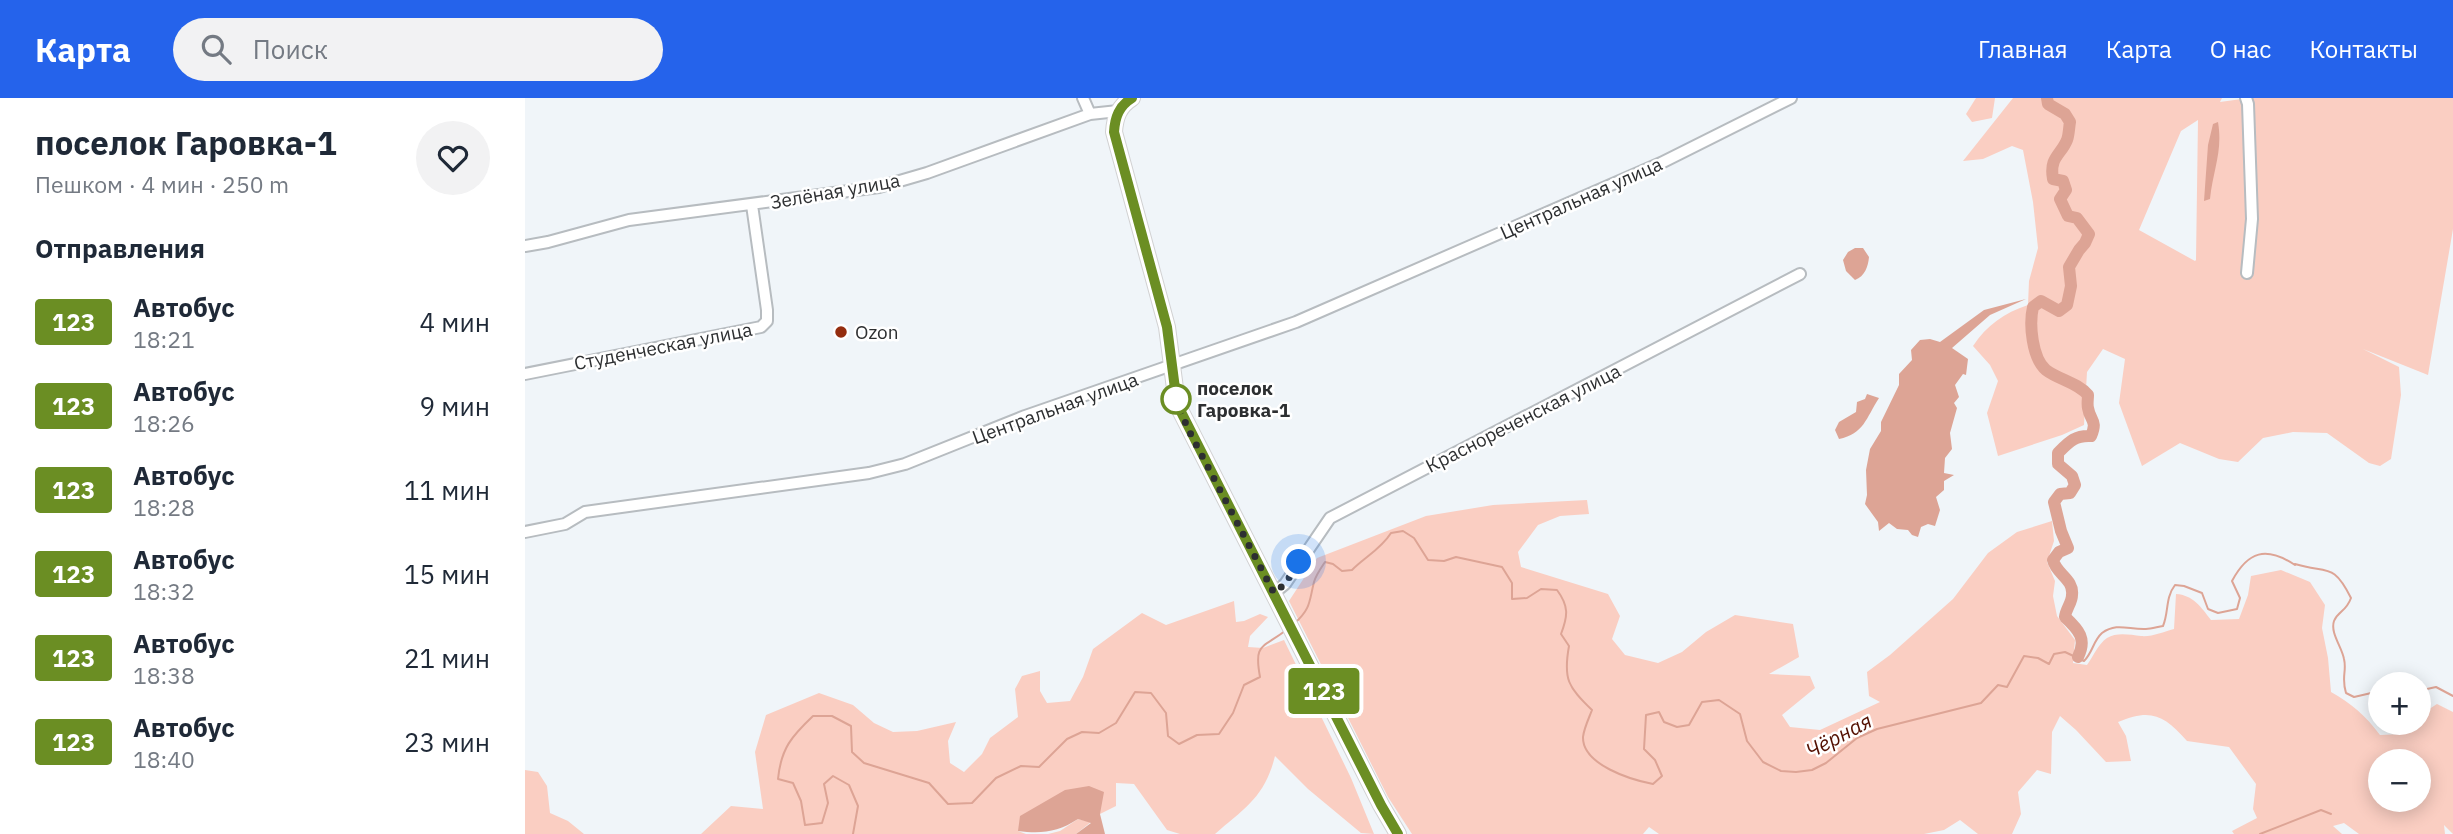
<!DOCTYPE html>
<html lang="ru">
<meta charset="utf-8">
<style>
body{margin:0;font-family:"IBM Plex Sans",sans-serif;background:#f2f2f3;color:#1f2937;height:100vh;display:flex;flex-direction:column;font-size:26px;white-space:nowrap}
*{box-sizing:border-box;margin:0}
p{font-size:23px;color:#747a83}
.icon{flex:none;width:38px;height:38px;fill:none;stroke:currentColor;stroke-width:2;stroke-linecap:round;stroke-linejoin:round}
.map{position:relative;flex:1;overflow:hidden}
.details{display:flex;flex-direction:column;background:#fff;width:525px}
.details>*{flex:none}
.badge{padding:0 14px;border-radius:5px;font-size:24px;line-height:46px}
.controls{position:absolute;left:1843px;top:574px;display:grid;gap:14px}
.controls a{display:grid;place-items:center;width:63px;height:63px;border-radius:50%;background:#fff;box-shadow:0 4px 18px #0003;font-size:35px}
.you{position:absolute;width:35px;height:35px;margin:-18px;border:5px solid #fff;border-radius:50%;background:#1a73e8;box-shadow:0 0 0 10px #1a73e833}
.map>.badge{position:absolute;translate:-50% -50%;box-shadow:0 0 0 4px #fff}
h2{padding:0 35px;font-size:26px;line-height:63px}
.round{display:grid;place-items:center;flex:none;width:74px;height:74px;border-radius:37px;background:#f2f2f3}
.summary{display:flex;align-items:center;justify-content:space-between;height:119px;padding:0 35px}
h1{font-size:33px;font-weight:700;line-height:52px}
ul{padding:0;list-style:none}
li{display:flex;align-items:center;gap:21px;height:84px;padding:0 35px}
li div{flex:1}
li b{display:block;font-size:26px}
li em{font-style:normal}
li .badge{min-width:77px;font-weight:700;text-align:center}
header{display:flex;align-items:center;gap:42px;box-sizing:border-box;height:98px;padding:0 35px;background:#2563eb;color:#fff}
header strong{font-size:33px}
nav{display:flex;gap:38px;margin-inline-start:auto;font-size:24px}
.search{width:490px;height:63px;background:#f2f2f3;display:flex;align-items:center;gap:18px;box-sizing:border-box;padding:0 24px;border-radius:38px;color:#747a83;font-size:26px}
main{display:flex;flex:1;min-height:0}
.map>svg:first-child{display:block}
.green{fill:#facec2;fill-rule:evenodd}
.water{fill:#dda495}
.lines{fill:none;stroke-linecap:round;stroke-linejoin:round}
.stream{stroke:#dda495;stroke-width:2}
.river{stroke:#dda495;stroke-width:12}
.minor-casing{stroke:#b7bcc0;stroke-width:14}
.major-casing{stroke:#d1d1d2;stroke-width:18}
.minor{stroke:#fff;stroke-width:10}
.major{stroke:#a6d4fb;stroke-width:14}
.line-casing{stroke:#fff;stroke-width:16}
.line{stroke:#6b8e23;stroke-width:10}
.walk{stroke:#2d2f31;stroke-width:7;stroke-dasharray:0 12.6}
.poi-dot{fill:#942d0f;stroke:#fff;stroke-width:2.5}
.stop-dot{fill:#fff;stroke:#6b8e23;stroke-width:3.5}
.labels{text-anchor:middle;stroke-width:5;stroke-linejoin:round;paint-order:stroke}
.street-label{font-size:19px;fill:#2d2f31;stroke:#fff}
.poi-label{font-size:19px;fill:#2d2f31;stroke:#fff;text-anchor:start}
.stop-label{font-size:19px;font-weight:bold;fill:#2d2f31;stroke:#fff;text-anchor:start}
.water-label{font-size:21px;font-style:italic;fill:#530f00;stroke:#fff}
</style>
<header>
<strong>Карта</strong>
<div class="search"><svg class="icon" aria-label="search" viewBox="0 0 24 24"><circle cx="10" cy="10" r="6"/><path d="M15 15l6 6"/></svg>Поиск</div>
<nav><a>Главная</a><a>Карта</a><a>О нас</a><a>Контакты</a></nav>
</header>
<main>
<section class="details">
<div class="summary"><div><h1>поселок Гаровка-1</h1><p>Пешком · 4 мин · 250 m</p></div><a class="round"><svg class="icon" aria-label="heart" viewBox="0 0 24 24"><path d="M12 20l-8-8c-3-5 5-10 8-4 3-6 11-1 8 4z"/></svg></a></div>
<h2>Отправления</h2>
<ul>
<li><span class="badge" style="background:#6b8e23;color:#fff">123</span><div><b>Автобус</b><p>18:21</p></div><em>4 мин</em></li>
<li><span class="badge" style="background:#6b8e23;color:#fff">123</span><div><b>Автобус</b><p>18:26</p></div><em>9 мин</em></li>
<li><span class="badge" style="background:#6b8e23;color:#fff">123</span><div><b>Автобус</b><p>18:28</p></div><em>11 мин</em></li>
<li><span class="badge" style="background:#6b8e23;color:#fff">123</span><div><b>Автобус</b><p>18:32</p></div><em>15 мин</em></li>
<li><span class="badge" style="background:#6b8e23;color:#fff">123</span><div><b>Автобус</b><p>18:38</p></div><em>21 мин</em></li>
<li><span class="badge" style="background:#6b8e23;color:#fff">123</span><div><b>Автобус</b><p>18:40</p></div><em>23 мин</em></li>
</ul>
</section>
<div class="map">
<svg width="1928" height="736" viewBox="0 0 1928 736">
<rect width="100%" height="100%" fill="#f0f5f9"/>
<path class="green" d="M1451,0h19l-3,20 -20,4 -6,-8z
M1488,0h209l-2,4 29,-4h204v131l-25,146 -65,-26 36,18 2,28 -10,64 -11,7 -11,-3 -42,-30 -34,-1 -30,6 -25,24 -19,-3 -39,-16 -38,23 -23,-63 6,-44 -22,-10 -16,23 -3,53 -22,10 -64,21 -11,-43 11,-32 -8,-16 -17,-19c14,-21 31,-33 55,-41l1,-24 9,-33 -5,-46 -10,-52 -11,-4 -29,13 -20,2zM1673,22l-2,140 -1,1 -56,-31 42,-99z
M1062,402l2,14 -29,2 -22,9 -20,27 3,15 87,27 12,22 -8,23 13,16 33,8 24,-11 24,-20 29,-17 58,9 6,33 -30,17 41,2 5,12 -33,27 8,12 30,3 60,-28 -11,-6 -2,-24 23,-17 63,-56 35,-46 29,-21 35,-11 2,20 -7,21 8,19 -2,15 4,20 18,24 -2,23 14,2c6,-8 11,-21 20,-27 10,-6 23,-3 34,-2 11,1 22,-4 33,-7l2,-35c17,1 25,13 35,26l28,-1 9,-24 3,-19 30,-6 29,12 15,23 -3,23 6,30 3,34c20,11 35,24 49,43l23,-1 10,-11h6l1,-8 17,-11 16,8v122l-9,-9 1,9h-86l-15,-11 -11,3 9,8h-108l-2,-3 25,-13 -4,-9 3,-25 -27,-37 -42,-6c-23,-26 -36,-33 -69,-19l8,14 5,25 -25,1 -30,-32 -16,-14 -8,16 -1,42 -14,-4 -19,22 3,22 -9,20h-34l-18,-14 -16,10 -20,4h-265l-10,-7 -6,7h-231l-24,-37 -99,-196 28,-43 109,-42 67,-11zM1855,663h39v39h-39z
M709,503l2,21 8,-1 16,-7 8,3 -18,19 -2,11 15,1 21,-8 67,138 23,56 -13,-1 -53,-44 -33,-33c-10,41 -30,52 -60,78h-35l-13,-4 -33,-46 -18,-1v23l-16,8 -82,17 8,3h-325l30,-28 32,3 -8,-57 11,-37 53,-22 34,12 21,18 19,9 24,-1 39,-9 -8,19 2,22 14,9 18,-18 8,-16 28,-21 -3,-28 7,-13 18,-5v20l7,12 23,-2 13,-24 10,-28 49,-36 24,12z
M0,672l13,2 9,14 3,27 18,8 16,13h-59z
M553,721l13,3 -15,12h-28l12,-3z"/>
<path class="water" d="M1693,24c5,29 -5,48 -8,77l-6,2 4,-56 5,-21z
M1330,150h8l6,9c-1,10 -4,19 -14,23l-9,-9 -3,-11 5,-8z
M1501,201l-36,16 -38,33 16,11 -2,16 -3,-1 -8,11 4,12 -5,6 3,5 -7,25 2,16 -7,9 -1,15 10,2 -10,6v9l-8,7 4,13 -5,16 -7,-2 -7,3 -3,10 -6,-2 -4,-5 -11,-1 -8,-6 -10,8 -1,-9 -13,-18 2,-9 -1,-25 4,-21 11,-18v-9l18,-37v-11l13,-14 -1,-10 9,-10 10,-1 10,3 44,-32z
M1342,296l12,4c-13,20 -15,36 -40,41l-4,-9 4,-8 17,-10 1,-10 8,-3z
M564,688l15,6 -4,22 5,20h-29l15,-11 -13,-4c-20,13 -36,15 -60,12l2,-15 45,-26z"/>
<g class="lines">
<path class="stream" d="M1770,466c33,10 38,-2 56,34 -5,14 -13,13 -17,23 -4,12 8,26 10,38 3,12 -3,18 2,34l8,4 26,-6
M770,525c16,-15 14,-21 19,-41 2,-7 7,-14 11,-20l8,2 9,7 10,-1c13,-13 29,-21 39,-37l12,-2 11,7 14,22 16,1 12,-4 46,10 10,16v16l15,-1 14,-9 16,1c12,16 11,26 4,44l8,12c-6,33 -1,41 23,64 -3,8 -8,18 -9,27 -1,28 49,43 70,47l9,-8 -7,-16 -11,-11 2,-34 13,-3 5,10 13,5 12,-2 13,-23 17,-2 21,14 7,27 16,21 18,9 15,1 16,-2 14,-7 31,-25 20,-9 104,-26 17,-18 9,2 17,-31 14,2 11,6 5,-10 11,-2 19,9c9,-9 9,-20 18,-28 15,-11 27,-3 44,-4 5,0 11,-2 17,-3 6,-14 2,-28 12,-41l9,1 18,7 6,16 10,4 19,-4 3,-11 -8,-17c16,-30 34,-35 63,-16
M1894,613l2,-12 6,-10 9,-2 17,9
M1870,625l2,4 9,-4
M328,736l5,-28 -9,-21 -16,-9 -9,8 4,19 -6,20 -17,2 -4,-24 -8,-18 -15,-4c3,-31 14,-43 35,-63h19l19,10 1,26 12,11 65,20 19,21 24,-1 24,-25 25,-12 18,1 28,-28 15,-7 17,1 17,-10 19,-31 16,1 15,20 2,23 11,8 18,-9 22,-1 14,-21 11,-28 16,-8c-6,-33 1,-28 25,-46
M1735,736l61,-24 10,4"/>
<path class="river" d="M1522,0l1,6 17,10 5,8c-1,5 -1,13 -3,18 -6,15 -18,17 -14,39l10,2 3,9 -6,9 8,17 9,2 12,16 -4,9 -6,7 -10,17 2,19 -4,19 -8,6 -18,-10 -8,6c-4,17 -1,51 13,63 13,10 31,12 42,25 0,4 -1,9 0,13 2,13 10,12 3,28 -16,-1 -22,6 -33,17v11l14,12 3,9 -5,8 -10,1 -6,8 7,29 7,17 -9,4 -6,8c3,14 21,19 19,35 0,8 -6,13 -7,22 14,13 22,22 13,40"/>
<defs>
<path id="minor" d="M558,0l7,16
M1721,0l2,6 4,115 -5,54
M0,148l23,-4 81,-22 250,-33 48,-14 163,-59 28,-3
M0,276l236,-47 6,-6v-11l-15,-105
M0,434l40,-8 20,-12 284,-39 36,-9 120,-48 271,-94 365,-159 130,-65
M749,495l11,-9 45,-66 470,-244"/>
<path id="major" d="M607,0c-13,8 -17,19 -18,34l53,195 10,77 204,401 17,29"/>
</defs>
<use href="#minor" class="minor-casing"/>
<use href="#major" class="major-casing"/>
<use href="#minor" class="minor"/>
<use href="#major" class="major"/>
</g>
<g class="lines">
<defs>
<path id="line" d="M607,0c-13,8 -17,19 -18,34l53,195 10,77 204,401 17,29"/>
</defs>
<use href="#line" class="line-casing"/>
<use href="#line" class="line"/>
<path class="walk" d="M651,301l12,30 86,164 11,-9 14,-22"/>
</g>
<circle class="poi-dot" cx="316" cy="234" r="7"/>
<circle class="stop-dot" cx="651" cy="301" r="14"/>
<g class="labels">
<g class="street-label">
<text transform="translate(310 93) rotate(-10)" y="7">Зелёная улица</text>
<text transform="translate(1056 100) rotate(-24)" y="7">Центральная улица</text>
<text transform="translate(138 248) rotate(-11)" y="7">Студенческая улица</text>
<text transform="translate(530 310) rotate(-20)" y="7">Центральная улица</text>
<text transform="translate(998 320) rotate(-27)" y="7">Краснореченская улица</text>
</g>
<g class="poi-label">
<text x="330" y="241">Ozon</text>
</g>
<g class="stop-label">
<text x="672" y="297">поселок<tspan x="672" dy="22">Гаровка-1</tspan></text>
</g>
<g class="water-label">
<text transform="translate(1314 638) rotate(-28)" y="7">Чёрная</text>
</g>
</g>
</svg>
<div class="controls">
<a>+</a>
<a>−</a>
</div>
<div class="you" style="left:774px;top:464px"></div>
<b class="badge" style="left:799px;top:593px;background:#6b8e23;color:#fff">123</b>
</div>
</main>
